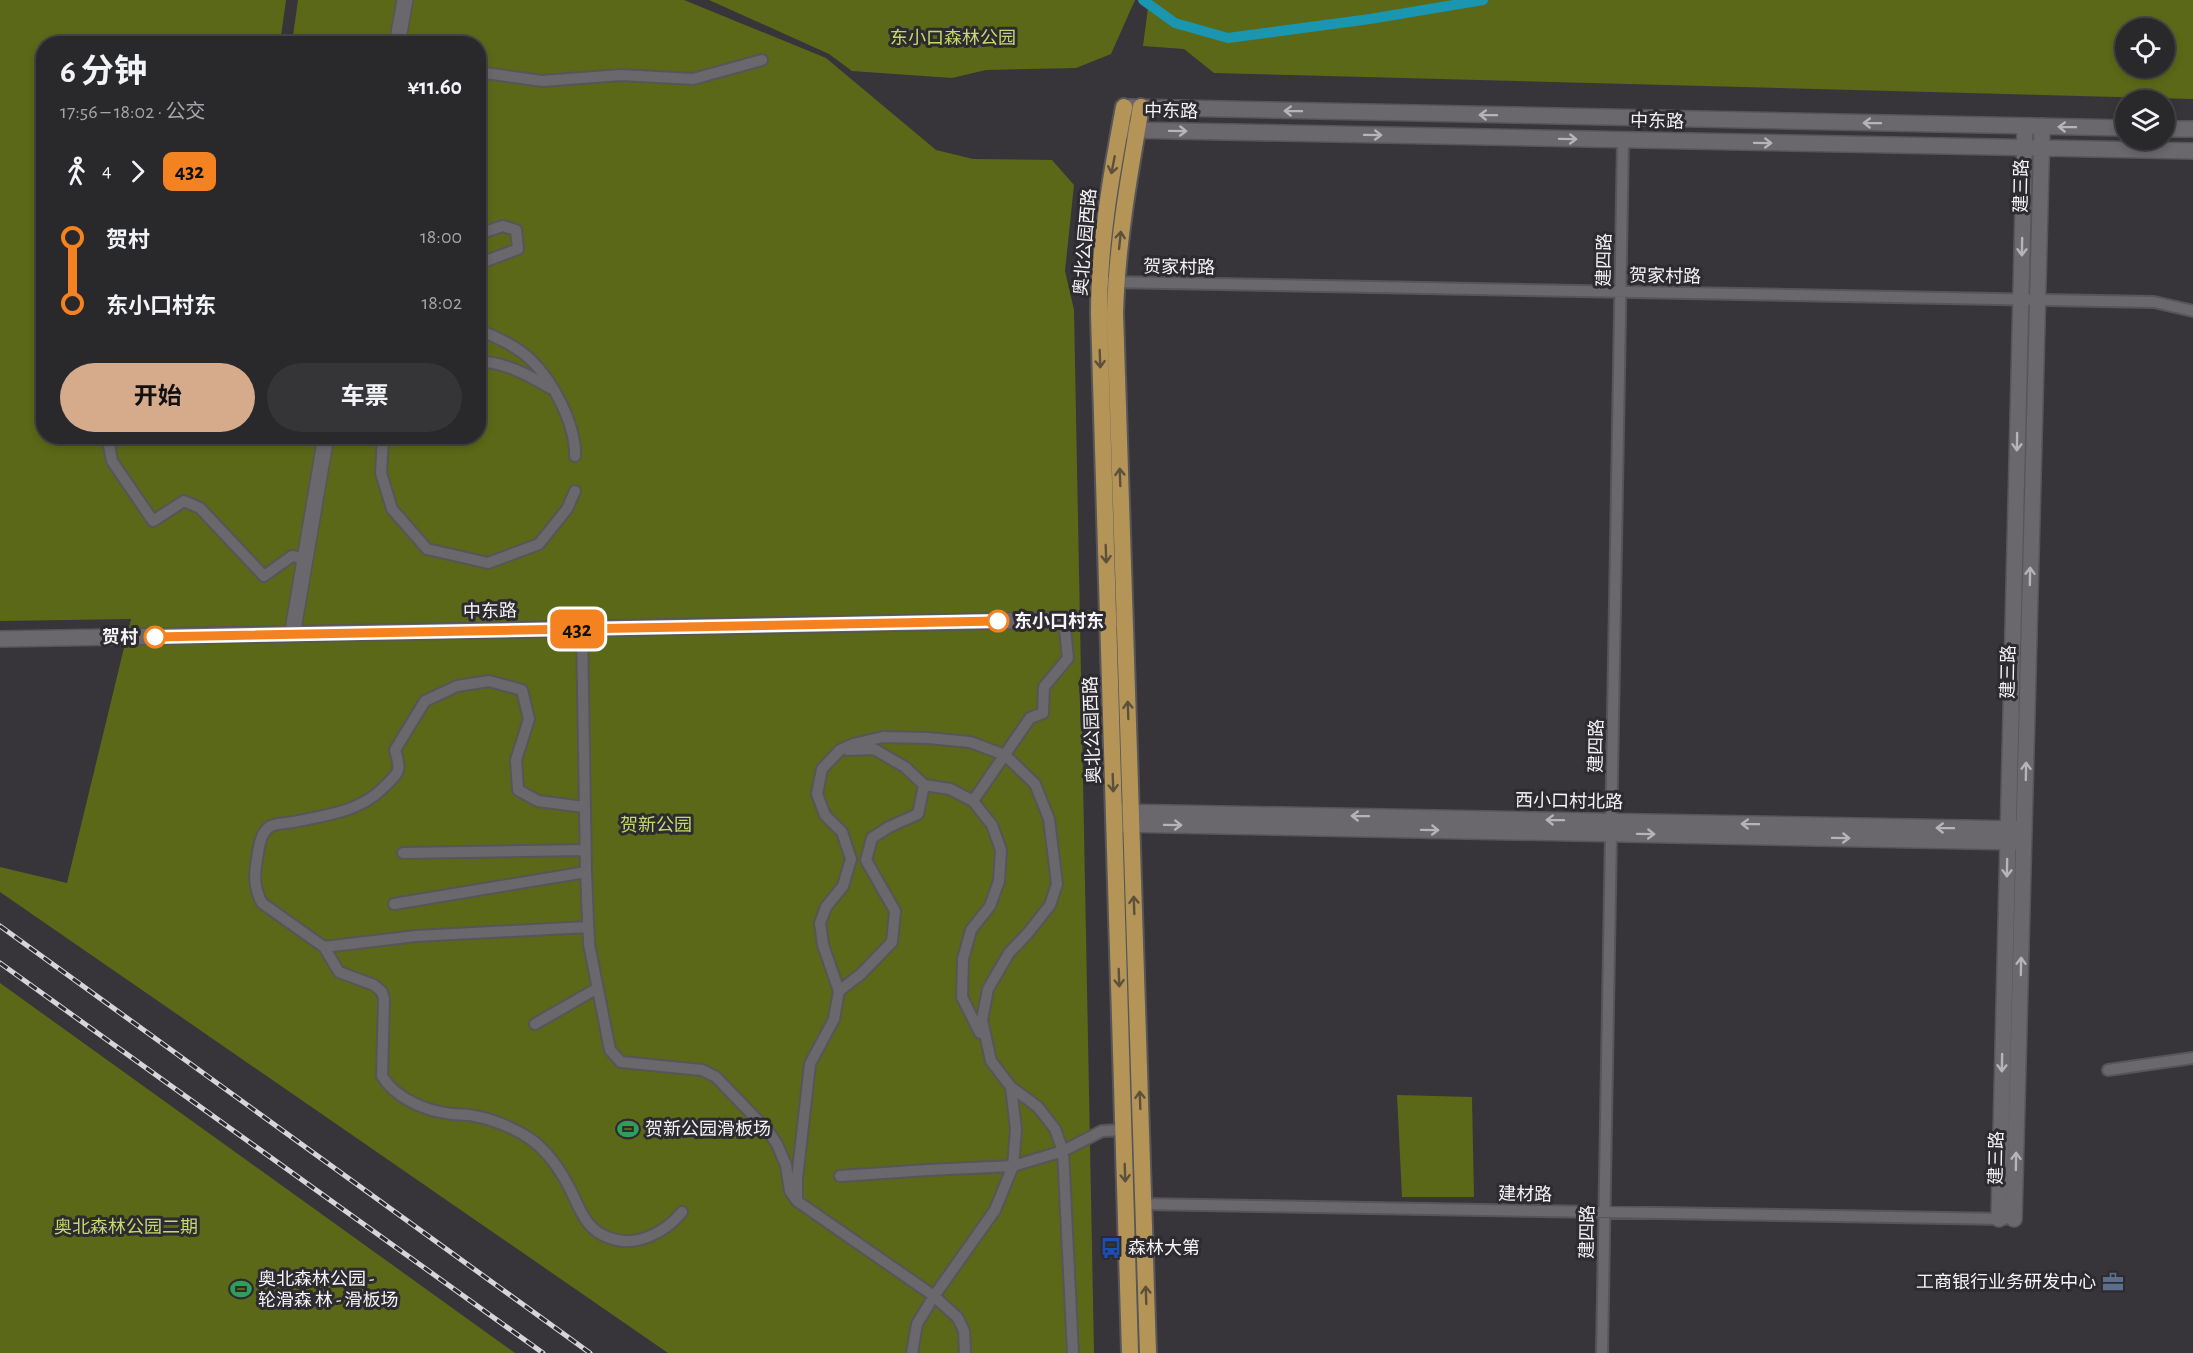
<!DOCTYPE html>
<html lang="zh">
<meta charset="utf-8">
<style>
body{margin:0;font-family:"Alegreya Sans","Noto Sans SC",sans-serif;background:#353437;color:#f1f3f6;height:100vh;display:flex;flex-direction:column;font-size:22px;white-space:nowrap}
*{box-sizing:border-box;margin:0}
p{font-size:20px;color:#a5a6a9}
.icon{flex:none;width:33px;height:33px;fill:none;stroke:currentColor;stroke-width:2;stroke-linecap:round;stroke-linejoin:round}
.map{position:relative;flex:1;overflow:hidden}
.panel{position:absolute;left:36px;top:36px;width:450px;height:408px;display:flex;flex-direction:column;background:#29282b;border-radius:24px;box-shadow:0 3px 9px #0003,0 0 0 2px #454447}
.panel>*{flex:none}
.badge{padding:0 12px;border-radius:9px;font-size:21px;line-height:39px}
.controls{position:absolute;left:2115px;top:18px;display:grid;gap:12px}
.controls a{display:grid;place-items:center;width:60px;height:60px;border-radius:50%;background:#29282b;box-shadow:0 3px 9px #0003,0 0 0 2px #454447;font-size:30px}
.map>.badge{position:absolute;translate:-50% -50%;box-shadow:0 0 0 3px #fff}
.legs{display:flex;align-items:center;gap:9px;height:66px;padding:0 24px;font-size:20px}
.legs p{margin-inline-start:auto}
.headline{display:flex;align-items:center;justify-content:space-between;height:102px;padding:0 24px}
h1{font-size:33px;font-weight:700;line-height:45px}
.action{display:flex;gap:12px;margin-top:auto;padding:12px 24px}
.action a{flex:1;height:69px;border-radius:36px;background:#d6ab8b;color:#111;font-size:24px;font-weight:700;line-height:69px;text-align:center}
.action a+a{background:#353437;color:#f1f3f6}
ul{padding:0 24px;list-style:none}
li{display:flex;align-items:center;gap:21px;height:66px;font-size:22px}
li i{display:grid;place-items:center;width:9px;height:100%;margin:0 8px;background:currentColor}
li i::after{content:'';width:15px;height:15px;margin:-8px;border:4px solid;border-radius:50%;background:#29282b}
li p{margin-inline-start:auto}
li:first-child i{background:linear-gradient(#0000 50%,currentColor 0)}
li:last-child i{background:linear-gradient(currentColor 50%,#0000 0)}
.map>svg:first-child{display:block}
.green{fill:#5b6817;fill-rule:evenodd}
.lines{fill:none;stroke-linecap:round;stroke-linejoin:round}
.canal{stroke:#1a96b1;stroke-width:10}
.street-casing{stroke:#565558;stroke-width:14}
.secondary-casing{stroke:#565558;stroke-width:18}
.primary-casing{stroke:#565558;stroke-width:20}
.street{stroke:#6a686c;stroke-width:10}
.secondary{stroke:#6a686c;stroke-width:15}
.primary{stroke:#b49557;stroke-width:16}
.rail-casing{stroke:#d6d5d8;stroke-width:5}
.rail{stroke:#2d2b2f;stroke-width:3;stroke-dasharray:9;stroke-linecap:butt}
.oneway{stroke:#b6b4b8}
.oneway2{stroke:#5c503d}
.line-1-casing{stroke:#fff;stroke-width:14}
.line-1{stroke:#f58220;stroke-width:9}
.stop-1-dot{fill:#fff;stroke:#f58220;stroke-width:3}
.labels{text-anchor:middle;stroke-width:6;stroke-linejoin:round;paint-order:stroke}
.park-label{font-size:18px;fill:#c5d96c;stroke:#2d2b2f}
.street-label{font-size:18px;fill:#f4f3f6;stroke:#2d2b2f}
.stop-label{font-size:18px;font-weight:bold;fill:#f4f3f6;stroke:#2d2b2f;text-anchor:start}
.poi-label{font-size:18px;fill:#f4f3f6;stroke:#2d2b2f;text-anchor:start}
</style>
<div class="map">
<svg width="2193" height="1353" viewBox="0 0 2193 1353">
<rect width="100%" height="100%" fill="#373539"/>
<path class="green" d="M0,0h286l-6,43 -236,1v392h434v-392l-186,-1 6,-43h386l142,58 110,92 37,9 79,1 22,25 -9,86 9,39 20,1043h-426l-668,-461v-25l67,16 64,-264 -131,2z
M709,0h426l-24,54 -35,14 -90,2 -34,8 -100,-7 -23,-17z
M1149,0h1044v99l-979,-26 -30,-24 -41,-3zM2126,28h38v40h-38z
M0,983l515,370h-515z
M1397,1095l75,2 2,100h-72z"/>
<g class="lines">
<path class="canal" d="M1143,0l32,23 53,15 142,-19 113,-19"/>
<defs>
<path id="street" d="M478,72l64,9 79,-6 72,4 69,-19
M478,234l25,-8 13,4 2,19 -40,15
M1111,282l1043,20 39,9
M478,330c17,6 40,17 53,30 22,21 45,65 44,96
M478,361c28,2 49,13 72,27
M120,436l-11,9 3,16 41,60 31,-20 16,7 64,68 28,-20 12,2
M383,436l-2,37 11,36 35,40 61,14 51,-19 28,-35 8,-18
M582,629l4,243 3,72 21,106 11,12 81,8 14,7 52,54 9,13 9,21 4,26 7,10 137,95 24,22 6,13 1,22
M924,785l26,4 23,12 19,24 9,25 -2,31 -9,25 -19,24 -8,29 -1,38 18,36
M973,801l57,-83 13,-5 1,-26 24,-29 -4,-38
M584,807l-46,-6 -20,-11 -2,-30 13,-41 -7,-29 -33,-9 -32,5 -32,15 -30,49c7,23 4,22 -13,39 -24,23 -56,26 -88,33 -7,1 -16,1 -23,4 -11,6 -12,21 -14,33 -3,16 -3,29 5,44l62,44 15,25 35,13 8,7 2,7 -2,77c14,23 44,35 70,38 7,1 15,0 22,2 18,3 40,12 55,22 18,12 33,34 42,53 10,20 15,39 39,47 26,10 56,-6 72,-26
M403,853l182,-3
M394,904l192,-32
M324,947l92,-11 172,-9
M839,991l-16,-46 -3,-22 6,-16 17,-21 8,-27 -9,-27 -17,-17 -8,-21 5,-25 18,-19 13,-6 30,-7 45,1 42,4 35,13 30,29 14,35 8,65 -7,21 -22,28 -19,20 -21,36 -6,31 9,41 20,26 27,20 17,22 8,22 10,202
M535,1024l61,-35
M2108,1070l85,-12
M840,1176l88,-6 85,-4 50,-15 39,-20 21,-1
M797,1201v-22l13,-115 24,-45 5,-28 22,-17 31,-32 3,-31 -29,-51 6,-22 17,-11 29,-13 6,-29 -19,-18 -31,-18 -26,1
M1143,1204l862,15
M912,1353l5,-29 17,-28 61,-86 18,-44 3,-36 -5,-43
M1602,1353l21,-1213"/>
<path id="secondary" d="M397,44l8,-44
M1130,107l996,21
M2164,129h29
M1126,130l1067,21
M294,634v-10l32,-188
M0,639l1119,-20
M1118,812l900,17
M1120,824l897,18
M1999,1219l26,-1093
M2014,1219l28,-1093"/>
<path id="primary" d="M1124,107c-13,69 -25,137 -25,207l31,1039
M1141,107c-12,69 -24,136 -26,206l33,1040"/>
</defs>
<use href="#street" class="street-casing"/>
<use href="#secondary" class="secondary-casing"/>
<use href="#primary" class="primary-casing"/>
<use href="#street" class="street"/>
<use href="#secondary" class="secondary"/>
<use href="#primary" class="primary"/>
<defs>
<path id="rail" d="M0,926l590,427
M0,963l543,390"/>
</defs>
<use href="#rail" class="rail-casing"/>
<use href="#rail" class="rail"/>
</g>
<defs><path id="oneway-shaft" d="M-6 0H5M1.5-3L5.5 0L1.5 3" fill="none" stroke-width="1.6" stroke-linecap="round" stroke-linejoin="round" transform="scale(1.5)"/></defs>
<g class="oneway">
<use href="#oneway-shaft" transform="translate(1293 111) rotate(-179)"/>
<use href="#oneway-shaft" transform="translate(1488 115) rotate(-179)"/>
<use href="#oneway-shaft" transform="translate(1872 123) rotate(-179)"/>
<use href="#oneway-shaft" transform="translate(2067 127) rotate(-179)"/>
<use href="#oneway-shaft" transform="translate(1178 131) rotate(1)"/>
<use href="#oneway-shaft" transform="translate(1373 135) rotate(1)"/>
<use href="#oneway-shaft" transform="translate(1568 139) rotate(1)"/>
<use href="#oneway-shaft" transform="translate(1763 143) rotate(1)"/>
<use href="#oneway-shaft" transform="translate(2022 247) rotate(91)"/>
<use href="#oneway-shaft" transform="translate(2017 442) rotate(91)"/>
<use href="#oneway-shaft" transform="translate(2030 576) rotate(-89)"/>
<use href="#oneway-shaft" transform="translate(2026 771) rotate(-89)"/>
<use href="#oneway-shaft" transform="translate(1360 816) rotate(-179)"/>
<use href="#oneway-shaft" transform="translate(1555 820) rotate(-179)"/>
<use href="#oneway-shaft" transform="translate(1750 824) rotate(-179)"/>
<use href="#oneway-shaft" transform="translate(1173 825) rotate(1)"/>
<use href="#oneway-shaft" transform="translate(1945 828) rotate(-179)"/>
<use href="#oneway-shaft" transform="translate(1430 830) rotate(1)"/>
<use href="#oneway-shaft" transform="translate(1646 834) rotate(1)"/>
<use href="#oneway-shaft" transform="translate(1841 838) rotate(1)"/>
<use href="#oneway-shaft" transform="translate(2007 868) rotate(91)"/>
<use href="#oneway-shaft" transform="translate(2021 966) rotate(-89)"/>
<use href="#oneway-shaft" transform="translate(2002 1063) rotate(91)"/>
<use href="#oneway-shaft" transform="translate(2016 1161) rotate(-89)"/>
</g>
<g class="oneway2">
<use href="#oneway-shaft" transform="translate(1113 165) rotate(101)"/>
<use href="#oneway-shaft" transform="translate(1120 240) rotate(-84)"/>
<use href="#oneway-shaft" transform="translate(1100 359) rotate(88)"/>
<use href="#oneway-shaft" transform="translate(1120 477) rotate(-92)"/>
<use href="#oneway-shaft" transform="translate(1106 554) rotate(88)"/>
<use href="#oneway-shaft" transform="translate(1128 710) rotate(-92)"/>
<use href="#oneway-shaft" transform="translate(1113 783) rotate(88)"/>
<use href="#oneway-shaft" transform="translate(1134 905) rotate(-92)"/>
<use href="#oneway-shaft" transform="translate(1119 978) rotate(88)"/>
<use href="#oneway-shaft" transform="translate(1140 1100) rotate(-92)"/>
<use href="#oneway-shaft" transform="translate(1125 1173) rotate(88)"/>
<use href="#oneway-shaft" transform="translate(1146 1295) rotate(-92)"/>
</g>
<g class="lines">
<defs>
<path id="line-1" d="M155,637l843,-16"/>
</defs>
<use href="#line-1" class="line-1-casing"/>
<use href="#line-1" class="line-1"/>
</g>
<defs>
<symbol id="stadium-bare" viewBox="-9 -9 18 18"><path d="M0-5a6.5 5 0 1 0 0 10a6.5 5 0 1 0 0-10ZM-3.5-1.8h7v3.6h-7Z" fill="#2e9e5b" stroke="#2d2b2f" stroke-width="2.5" paint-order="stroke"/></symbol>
<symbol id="bus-bare" viewBox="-9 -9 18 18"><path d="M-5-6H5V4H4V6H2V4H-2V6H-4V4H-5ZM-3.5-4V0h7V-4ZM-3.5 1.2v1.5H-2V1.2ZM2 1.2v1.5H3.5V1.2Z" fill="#1a4fb4" stroke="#2d2b2f" stroke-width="2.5" paint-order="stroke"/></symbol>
<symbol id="office-bare" viewBox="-9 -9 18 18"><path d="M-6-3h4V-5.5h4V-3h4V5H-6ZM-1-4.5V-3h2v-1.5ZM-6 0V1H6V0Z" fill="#5c6f8a" stroke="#2d2b2f" stroke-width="2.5" paint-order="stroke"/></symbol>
</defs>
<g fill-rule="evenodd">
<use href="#stadium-bare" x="613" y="1114" width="30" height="30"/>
<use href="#bus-bare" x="1096" y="1233" width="30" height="30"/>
<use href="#office-bare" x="2098" y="1267" width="30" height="30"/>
<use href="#stadium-bare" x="226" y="1274" width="30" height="30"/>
</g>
<g class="stop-1-dot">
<circle cx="998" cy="621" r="10"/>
<circle cx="155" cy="637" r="10"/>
</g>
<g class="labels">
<g class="park-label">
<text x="953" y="44">东小口森林公园</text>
<text x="656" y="831">贺新公园</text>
<text x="126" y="1233">奥北森林公园二期</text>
</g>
<g class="street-label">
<text transform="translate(1171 111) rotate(1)" y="6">中东路</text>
<text transform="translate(1657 121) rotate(1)" y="6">中东路</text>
<text transform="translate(2021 186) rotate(-89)" y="6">建三路</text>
<text transform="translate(1085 242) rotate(-85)" y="6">奥北公园西路</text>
<text transform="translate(1604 260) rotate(-89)" y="6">建四路</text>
<text transform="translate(1179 267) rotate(1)" y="6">贺家村路</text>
<text transform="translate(1665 276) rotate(1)" y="6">贺家村路</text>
<text transform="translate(490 611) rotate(-1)" y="6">中东路</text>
<text transform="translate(2008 672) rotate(-89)" y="6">建三路</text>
<text transform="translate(1092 730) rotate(-92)" y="6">奥北公园西路</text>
<text transform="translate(1596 746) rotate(-89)" y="6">建四路</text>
<text transform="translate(1569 801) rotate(1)" y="6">西小口村北路</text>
<text transform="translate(1996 1158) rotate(-89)" y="6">建三路</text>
<text transform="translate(1525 1194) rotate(1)" y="6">建材路</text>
<text transform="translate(1587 1232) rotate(-89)" y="6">建四路</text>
</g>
<g class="stop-label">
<text x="1014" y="627">东小口村东</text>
<text x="138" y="643" text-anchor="end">贺村</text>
</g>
<g class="poi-label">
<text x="645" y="1135">贺新公园滑板场</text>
<text x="1128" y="1254">森林大第</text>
<text x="258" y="1285">奥北森林公园 -<tspan x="258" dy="21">轮滑森 林 - 滑板场</tspan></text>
<text x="2096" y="1288" text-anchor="end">工商银行业务研发中心</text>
</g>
</g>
</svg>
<div class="controls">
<a><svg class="icon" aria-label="locate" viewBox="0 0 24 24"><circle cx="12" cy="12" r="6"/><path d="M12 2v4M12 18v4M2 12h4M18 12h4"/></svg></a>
<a><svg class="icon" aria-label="layers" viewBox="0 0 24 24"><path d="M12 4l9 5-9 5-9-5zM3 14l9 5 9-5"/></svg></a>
</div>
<b class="badge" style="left:577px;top:629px;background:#f58220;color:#111">432</b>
<section class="panel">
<div class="headline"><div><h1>6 分钟</h1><p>17:56 – 18:02 · 公交</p></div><b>¥11.60</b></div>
<div class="legs"><svg class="icon" aria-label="walk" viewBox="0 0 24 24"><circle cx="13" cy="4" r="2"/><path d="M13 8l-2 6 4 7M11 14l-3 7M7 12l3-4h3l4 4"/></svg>4<svg class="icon" aria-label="forward" viewBox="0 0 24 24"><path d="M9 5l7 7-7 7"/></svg><b class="badge" style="background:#f58220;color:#111">432</b></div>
<ul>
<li><i style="color:#f58220"></i><b>贺村</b><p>18:00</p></li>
<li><i style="color:#f58220"></i><b>东小口村东</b><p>18:02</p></li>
</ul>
<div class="action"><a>开始</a><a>车票</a></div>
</section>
</div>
